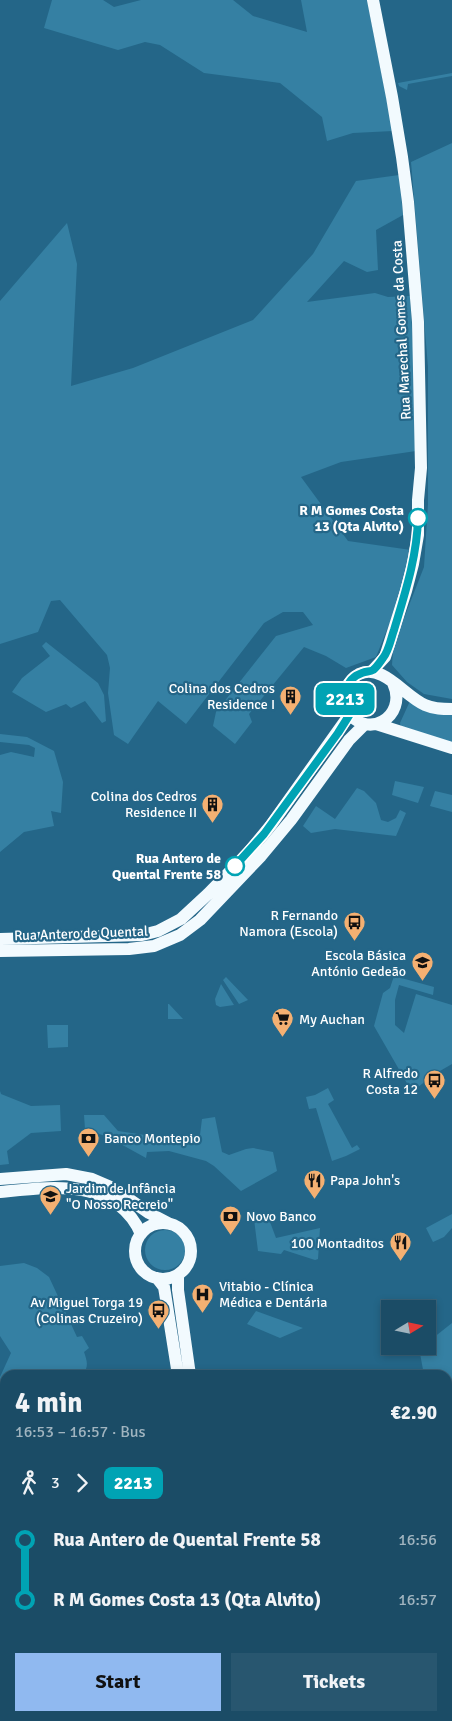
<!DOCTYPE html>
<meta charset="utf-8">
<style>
body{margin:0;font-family:Signika,sans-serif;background:#28566f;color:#f1f3f6;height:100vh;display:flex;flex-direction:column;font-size:19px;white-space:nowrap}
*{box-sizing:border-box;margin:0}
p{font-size:16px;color:#a0b4bf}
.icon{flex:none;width:28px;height:28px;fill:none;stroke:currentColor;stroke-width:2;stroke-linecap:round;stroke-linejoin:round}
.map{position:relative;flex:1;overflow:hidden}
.details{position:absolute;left:0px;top:1370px;width:452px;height:351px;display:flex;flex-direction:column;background:#1b4c66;border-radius:15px 15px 0 0;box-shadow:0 2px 8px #0003,0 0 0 1px #39637a}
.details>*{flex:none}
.badge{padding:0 10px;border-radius:8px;font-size:18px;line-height:32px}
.needle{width:32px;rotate:80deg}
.tools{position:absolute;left:381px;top:1300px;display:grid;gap:10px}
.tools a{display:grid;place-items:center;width:55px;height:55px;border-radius:0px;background:#1b4c66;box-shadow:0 2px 8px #0003,0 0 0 1px #39637a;font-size:25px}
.map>.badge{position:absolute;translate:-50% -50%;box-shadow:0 0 0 2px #fff}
.legs{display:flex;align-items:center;gap:8px;height:55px;padding:0 15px;font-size:16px}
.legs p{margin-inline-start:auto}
.headline{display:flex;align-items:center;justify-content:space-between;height:85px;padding:0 15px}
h1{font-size:28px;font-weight:700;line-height:38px}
.button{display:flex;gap:10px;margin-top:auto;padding:10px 15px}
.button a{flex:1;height:58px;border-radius:0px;background:#90b9f0;color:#111;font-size:20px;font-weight:700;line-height:58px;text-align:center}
.button a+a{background:#28566f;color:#f1f3f6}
ul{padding:0 15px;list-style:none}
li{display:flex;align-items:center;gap:18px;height:60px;font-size:19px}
li i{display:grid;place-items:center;width:8px;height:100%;margin:0 6px;background:currentColor}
li i::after{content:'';width:12px;height:12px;margin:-6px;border:4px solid;border-radius:50%;background:#1b4c66}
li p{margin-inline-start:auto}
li:first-child i{background:linear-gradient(#0000 50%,currentColor 0)}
li:last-child i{background:linear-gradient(currentColor 50%,#0000 0)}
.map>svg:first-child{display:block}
.green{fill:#3580a3}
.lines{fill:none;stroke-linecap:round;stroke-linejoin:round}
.stream{stroke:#a3d5ea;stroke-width:2.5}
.major{stroke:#f2fafe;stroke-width:12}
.line-1-casing{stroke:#fff;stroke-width:11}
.line-1{stroke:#00a3b4;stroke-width:8}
.stop-1-dot{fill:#fff;stroke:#00a3b4;stroke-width:2.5}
.labels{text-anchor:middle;stroke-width:4.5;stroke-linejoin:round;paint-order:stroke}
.street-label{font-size:14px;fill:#fff;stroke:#246688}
.stop-label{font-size:14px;font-weight:bold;fill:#fff;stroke:#246688;text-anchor:end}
.poi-label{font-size:14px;fill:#fff;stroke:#246688;text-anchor:end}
</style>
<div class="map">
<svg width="452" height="1721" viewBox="0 0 452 1721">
<rect width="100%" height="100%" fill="#246688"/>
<path class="green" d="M52,0h51l11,7 27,-7h92l20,16 54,16 -6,-32h66l26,131 -40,2 -26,8 -5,-24 -42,-34 -76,-10 -44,-28 -15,-3 -27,8 -74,-22z
M452,73v3l-44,8 -1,6 -8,-4 -1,-3z
M452,143v556l-28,-5 -17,-12 -15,-17 1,-14 4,-15 27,-69 4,-63v-137l-17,-205z
M399,175l4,40 -27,15 2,40 -11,2 -23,-11 -37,41 68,-9 13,4 22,-1 5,83 1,72 -75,11 -40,15 47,64 63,9 -13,52 -22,55 -30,11 -20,-12 -22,-9 -55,67 3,8 -17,22 -22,-18 3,-14 60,-76 37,-11 -10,-13h-20l-19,11 -78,101 -28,-23 -30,43 -14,-9 -6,-42 2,-25 -3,-13 -47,-55 -9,1 -13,31 -38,12v-343l67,-78 10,41 -6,122 62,-18 120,-48 60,-66 43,-73z
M46,642l52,41 6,12 2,26 -4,2 -17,-22 -14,7 -5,-4 -20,8 -34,-20 10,-14 28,-22 -8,-10z
M410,701l42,14v28l-51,-15 -1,-5z
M0,734l27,3 27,14 9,31 -2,31 -10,-2 3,15 -30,6 -24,20v-97l11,-3 23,5 1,-9 -6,-3 -29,-3z
M395,781l29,6 -6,16 -26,-8z
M357,788l7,3 12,12 5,17 7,2 8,-4 4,-8 6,3 -10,23 -61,-7 -24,4 -8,-7 13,-20 19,13z
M435,791l17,4v17l-22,-6z
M394,976l40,11 -1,8 -34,-10 -4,15v25l9,8 12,-39 36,11v59l-19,11 -21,17 -38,-66 9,-33 7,-5z
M226,977l22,23 -9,4 -16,-24z
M221,984l13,21 -14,2 -4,-2 -1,-6z
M168,1004h1l14,15h-15z
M47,1025h21v22l-20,1z
M328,1088l6,12 -6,4 24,44 5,-3 3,4 -14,7 -14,5 -16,-53 -7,1 -3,-12 9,-2z
M0,1091l1,3 30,12 29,-1 1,26 -30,2 -24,18 2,13 -9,1z
M84,1115h20l14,16 81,12 3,-24 13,-2 7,35 7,3 17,-6 7,-1 20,4 4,19 -36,20 -27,-25 -8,-5 -37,-10 -22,1 -1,6 -38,-21 -23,-8z
M267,1214l9,24 44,-10 -2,31 -3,1 -31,-10 -3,4 -23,-3 -4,-32z
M452,1214v14l-8,9 -11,5 -7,-14z
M145 1250a20 20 0 1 1 40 0a20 20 0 1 1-40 0Z
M24,1263l13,5 12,9 28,60 5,-1 7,12 -5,4c3,9 5,14 -1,23h-78v33l-5,-5v-26l11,-24 -11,-17v-70z
M256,1311l47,17 -23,10 -33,-14z
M452,1323v99l-4,1v-48h-24l-5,-27 9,-2v-4z
M5,1412v75l-5,-5v-65z
M452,1432v124l-4,-23v-99z
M0,1647l5,2v34l-5,-11z
M448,1654l4,3v25l-4,-5z
M448,1702h4v14l-3,5h-19l4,-5h14z
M20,1716h27l-1,5h-24z
M80,1716h57l3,5h-49z
M234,1716h26l1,1 -4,4h-19z
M359,1716h23l5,5h-23z"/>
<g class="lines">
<path class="stream" d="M448,1391l4,-8
M157,1721l4,-5"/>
<path class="major" d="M372,671l13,-14 21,-66 7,-27 5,-29v-35l3,-32 -3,-146 -10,-120 -6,-45 -10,-60 -19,-97
M393,683c16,35 -29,58 -45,27 -4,-7 -5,-15 -2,-22 3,-6 7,-11 13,-14 24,-11 45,22 66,31 9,4 18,4 27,4
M376,724l76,24
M0,939l142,-4 16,-4 23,-12 27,-25 40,-41 23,-28 79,-111
M0,951l129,-2 25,-3 26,-11 20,-15 61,-64 30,-36 58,-80 16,-16
M0,1179l66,-5 26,5 21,9 36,25 21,11
M0,1192c50,-5 116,-15 141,42
M135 1251a28 28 0 1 1 56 0a28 28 0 1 1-56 0Z
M178,1275v15l12,85
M157,1278l7,9 1,6 13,82
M448,1616l4,3
M448,1632l4,3"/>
</g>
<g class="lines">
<defs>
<path id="line-1" d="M235,866l29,-32 74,-101 12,-19c-8,-15 -6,-35 12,-41 4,-2 8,-1 11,-3 4,-3 7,-8 10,-12 6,-7 8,-20 11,-28 11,-37 23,-73 24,-112"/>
</defs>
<use href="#line-1" class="line-1-casing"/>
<use href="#line-1" class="line-1"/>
</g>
<defs>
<symbol id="building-pin" viewBox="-11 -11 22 30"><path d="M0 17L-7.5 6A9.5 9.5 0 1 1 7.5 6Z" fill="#f4b072" stroke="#246688"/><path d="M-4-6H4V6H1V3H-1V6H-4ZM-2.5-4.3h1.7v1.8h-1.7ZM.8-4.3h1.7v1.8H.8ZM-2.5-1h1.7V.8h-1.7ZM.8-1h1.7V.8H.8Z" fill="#111"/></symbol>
<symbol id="bus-pin" viewBox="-11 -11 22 30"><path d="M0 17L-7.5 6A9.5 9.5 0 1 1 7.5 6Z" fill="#f4b072" stroke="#246688"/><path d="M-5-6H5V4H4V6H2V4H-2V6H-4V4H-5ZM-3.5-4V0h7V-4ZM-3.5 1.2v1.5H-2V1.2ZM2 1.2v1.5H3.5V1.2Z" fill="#111"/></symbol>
<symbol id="school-pin" viewBox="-11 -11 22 30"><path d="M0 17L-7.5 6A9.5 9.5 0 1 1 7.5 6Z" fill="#f4b072" stroke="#246688"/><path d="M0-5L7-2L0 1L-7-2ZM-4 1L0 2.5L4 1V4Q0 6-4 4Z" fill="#111"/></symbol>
<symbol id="supermarket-pin" viewBox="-11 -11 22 30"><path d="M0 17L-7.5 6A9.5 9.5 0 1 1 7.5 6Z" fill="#f4b072" stroke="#246688"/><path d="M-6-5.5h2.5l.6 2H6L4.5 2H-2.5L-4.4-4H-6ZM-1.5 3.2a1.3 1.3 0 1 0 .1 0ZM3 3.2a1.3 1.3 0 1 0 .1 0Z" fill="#111"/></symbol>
<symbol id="bank-pin" viewBox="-11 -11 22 30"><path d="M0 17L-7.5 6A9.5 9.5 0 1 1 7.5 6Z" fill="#f4b072" stroke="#246688"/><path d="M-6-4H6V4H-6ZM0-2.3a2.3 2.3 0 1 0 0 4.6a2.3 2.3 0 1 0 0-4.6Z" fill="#111"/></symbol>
<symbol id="restaurant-pin" viewBox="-11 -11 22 30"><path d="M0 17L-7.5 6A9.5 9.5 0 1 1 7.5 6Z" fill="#f4b072" stroke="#246688"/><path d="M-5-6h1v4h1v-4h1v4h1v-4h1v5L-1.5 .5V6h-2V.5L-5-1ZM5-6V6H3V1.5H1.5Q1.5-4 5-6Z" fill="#111"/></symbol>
<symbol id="hospital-pin" viewBox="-11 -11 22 30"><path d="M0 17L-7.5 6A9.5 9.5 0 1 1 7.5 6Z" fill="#f4b072" stroke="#246688"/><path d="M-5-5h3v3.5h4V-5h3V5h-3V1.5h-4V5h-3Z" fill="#111"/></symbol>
</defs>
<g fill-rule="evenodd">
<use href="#building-pin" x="278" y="684" width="25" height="34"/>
<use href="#building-pin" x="200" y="792" width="25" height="34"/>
<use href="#bus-pin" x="342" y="910" width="25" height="34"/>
<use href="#school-pin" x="410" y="950" width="25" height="34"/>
<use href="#supermarket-pin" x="270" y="1006" width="25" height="34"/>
<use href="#bus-pin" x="422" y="1068" width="25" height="34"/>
<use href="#bank-pin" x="76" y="1126" width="25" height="34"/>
<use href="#restaurant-pin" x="302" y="1168" width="25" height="34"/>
<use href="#school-pin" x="38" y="1184" width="25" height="34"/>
<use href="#bank-pin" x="218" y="1204" width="25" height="34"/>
<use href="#restaurant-pin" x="388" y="1230" width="25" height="34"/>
<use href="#hospital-pin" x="190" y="1282" width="25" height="34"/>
<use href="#bus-pin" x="146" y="1298" width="25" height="34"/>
</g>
<g class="stop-1-dot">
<circle cx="418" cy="518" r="9"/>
<circle cx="235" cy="866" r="9"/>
</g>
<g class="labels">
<g class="street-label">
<text transform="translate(401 330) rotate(-93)" y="5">Rua Marechal Gomes da Costa</text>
<text transform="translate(81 933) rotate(-2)" y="5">Rua Antero de Quental</text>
</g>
<g class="stop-label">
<text x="404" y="515">R M Gomes Costa<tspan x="404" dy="16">13 (Qta Alvito)</tspan></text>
<text x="221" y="863">Rua Antero de<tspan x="221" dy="16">Quental Frente 58</tspan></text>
</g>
<g class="poi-label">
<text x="275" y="693">Colina dos Cedros<tspan x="275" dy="16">Residence I</tspan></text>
<text x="197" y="801">Colina dos Cedros<tspan x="197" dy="16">Residence II</tspan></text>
<text x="338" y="920">R Fernando<tspan x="338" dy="16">Namora (Escola)</tspan></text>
<text x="406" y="960">Escola Básica<tspan x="406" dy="16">António Gedeão</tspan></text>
<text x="299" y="1024" text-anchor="start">My Auchan</text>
<text x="418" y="1078">R Alfredo<tspan x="418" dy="16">Costa 12</tspan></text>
<text x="104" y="1143" text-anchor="start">Banco Montepio</text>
<text x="330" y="1185" text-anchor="start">Papa John's</text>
<text x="66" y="1193" text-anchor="start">Jardim de Infância<tspan x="66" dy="16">"O Nosso Recreio"</tspan></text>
<text x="246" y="1221" text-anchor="start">Novo Banco</text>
<text x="384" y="1248">100 Montaditos</text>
<text x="219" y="1291" text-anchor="start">Vitabio - Clínica<tspan x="219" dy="16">Médica e Dentária</tspan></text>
<text x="143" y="1307">Av Miguel Torga 19<tspan x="143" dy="16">(Colinas Cruzeiro)</tspan></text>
</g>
</g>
</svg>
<div class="tools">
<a><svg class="needle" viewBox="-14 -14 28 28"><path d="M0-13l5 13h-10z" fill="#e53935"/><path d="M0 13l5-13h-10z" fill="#a0b4bf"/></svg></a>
</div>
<b class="badge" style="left:345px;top:699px;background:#00a3b4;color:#fff">2213</b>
<section class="details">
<div class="headline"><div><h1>4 min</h1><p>16:53 – 16:57 · Bus</p></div><b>€2.90</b></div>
<div class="legs"><svg class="icon" aria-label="walk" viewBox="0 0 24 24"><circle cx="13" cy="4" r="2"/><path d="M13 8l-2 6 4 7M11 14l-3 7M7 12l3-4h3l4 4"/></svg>3<svg class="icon" aria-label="forward" viewBox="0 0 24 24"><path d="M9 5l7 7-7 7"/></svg><b class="badge" style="background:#00a3b4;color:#fff">2213</b></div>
<ul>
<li><i style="color:#00a3b4"></i><b>Rua Antero de Quental Frente 58</b><p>16:56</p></li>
<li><i style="color:#00a3b4"></i><b>R M Gomes Costa 13 (Qta Alvito)</b><p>16:57</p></li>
</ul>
<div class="button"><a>Start</a><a>Tickets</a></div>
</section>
</div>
